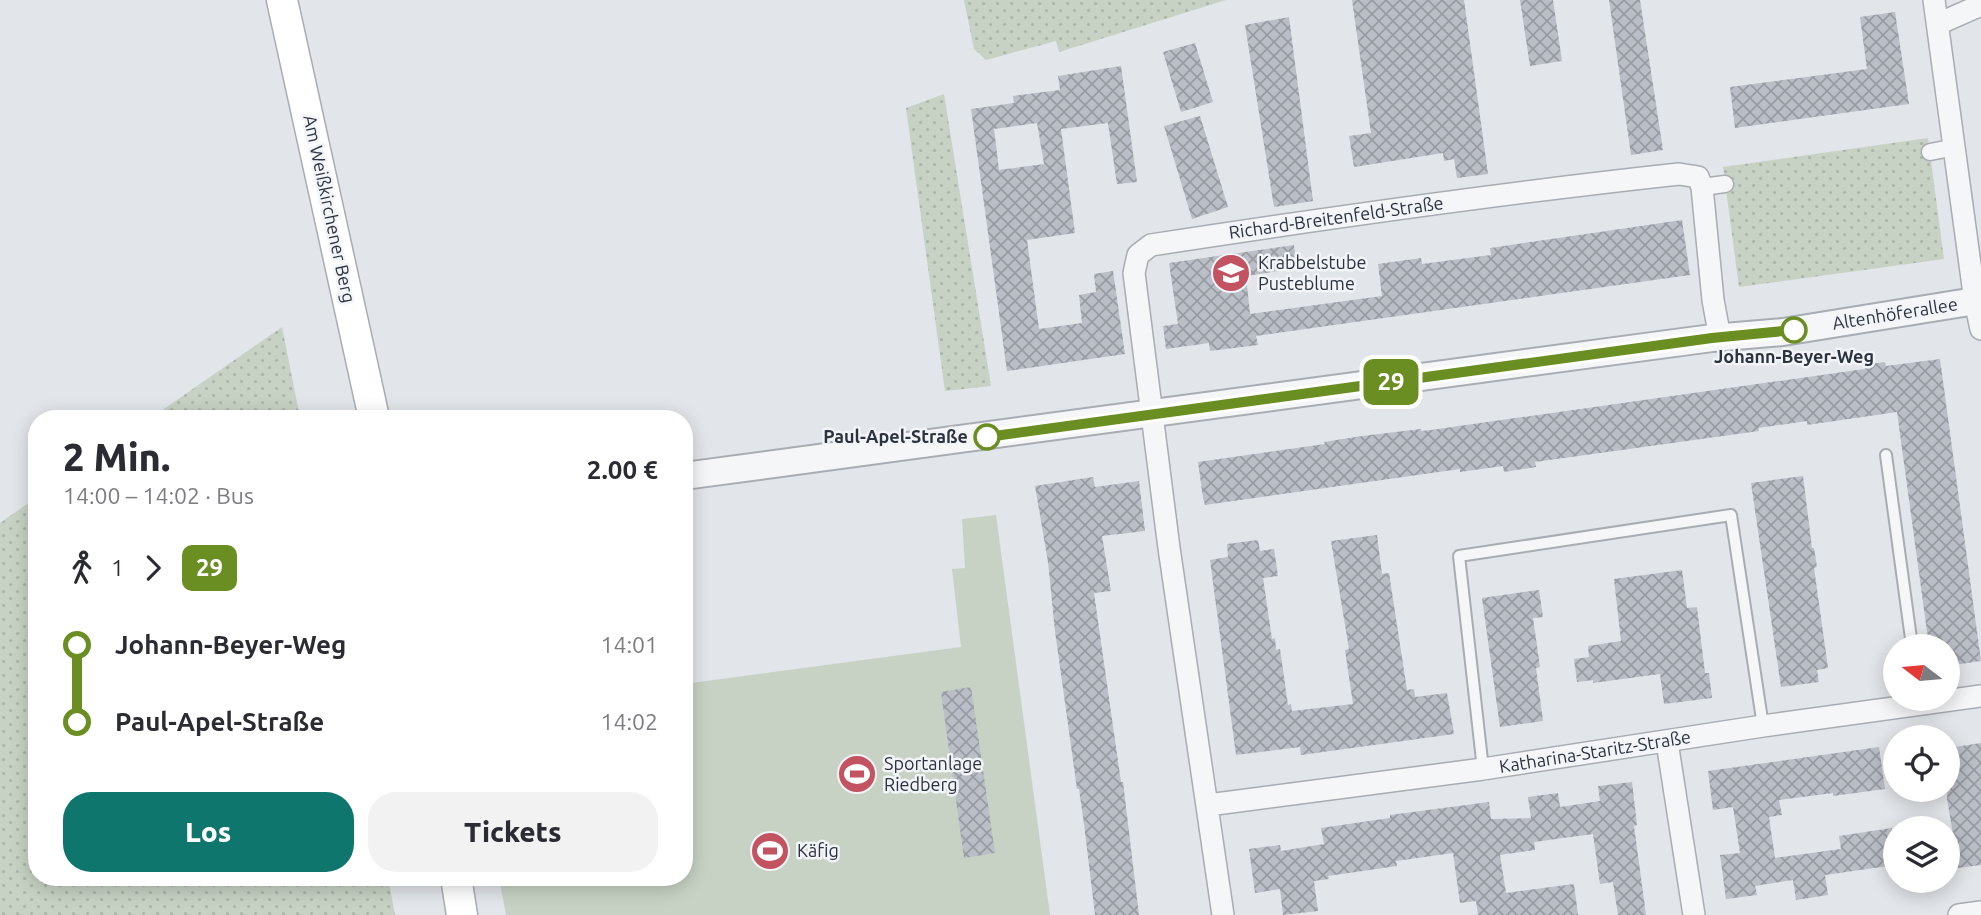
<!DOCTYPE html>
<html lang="de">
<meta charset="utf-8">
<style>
body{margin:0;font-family:Ubuntu,sans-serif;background:#f2f2f3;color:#2b2b33;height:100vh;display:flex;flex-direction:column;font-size:26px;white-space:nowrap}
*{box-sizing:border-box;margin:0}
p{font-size:23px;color:#7c7c81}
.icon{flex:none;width:38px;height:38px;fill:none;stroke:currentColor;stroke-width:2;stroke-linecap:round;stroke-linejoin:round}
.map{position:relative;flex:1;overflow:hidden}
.panel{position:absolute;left:28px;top:410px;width:665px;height:476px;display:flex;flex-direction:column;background:#fff;border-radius:28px;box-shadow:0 4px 18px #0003}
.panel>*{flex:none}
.badge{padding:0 14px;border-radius:10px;font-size:24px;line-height:46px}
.needle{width:46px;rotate:286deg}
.tools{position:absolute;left:1883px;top:634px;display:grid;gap:14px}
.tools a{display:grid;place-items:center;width:77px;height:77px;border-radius:50%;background:#fff;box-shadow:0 4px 18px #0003;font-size:35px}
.map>.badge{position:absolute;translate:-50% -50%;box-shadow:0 0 0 4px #fff}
.legs{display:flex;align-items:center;gap:10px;height:77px;padding:0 35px;font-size:23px}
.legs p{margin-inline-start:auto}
.overview{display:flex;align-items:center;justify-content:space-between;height:119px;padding:0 35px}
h1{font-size:38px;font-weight:800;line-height:52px}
.action{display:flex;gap:14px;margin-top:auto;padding:14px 35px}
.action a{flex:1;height:80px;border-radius:28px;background:#0f766e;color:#fff;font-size:28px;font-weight:800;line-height:80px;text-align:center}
.action a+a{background:#f2f2f3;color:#2b2b33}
ul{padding:0 35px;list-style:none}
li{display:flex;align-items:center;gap:24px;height:77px;font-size:26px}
li i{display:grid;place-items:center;width:10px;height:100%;margin:0 9px;background:currentColor}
li i::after{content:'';width:18px;height:18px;margin:-9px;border:5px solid;border-radius:50%;background:#fff}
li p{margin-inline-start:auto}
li:first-child i{background:linear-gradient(#0000 50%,currentColor 0)}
li:last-child i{background:linear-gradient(currentColor 50%,#0000 0)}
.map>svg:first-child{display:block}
.green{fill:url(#green-dots)}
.pitch{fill:#c7d2c4}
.building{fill:url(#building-cross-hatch);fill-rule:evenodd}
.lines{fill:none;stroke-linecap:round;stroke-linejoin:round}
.service-casing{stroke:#a8acb3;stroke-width:14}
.pedestrian-casing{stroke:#a8acb3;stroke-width:19}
.minor-casing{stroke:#a8acb3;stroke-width:24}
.tertiary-casing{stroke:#a8acb3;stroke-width:30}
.secondary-casing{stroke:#a8acb3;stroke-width:33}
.service{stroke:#f5f6f8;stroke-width:10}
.pedestrian{stroke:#f5f6f8;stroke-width:16}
.minor{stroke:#f5f6f8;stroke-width:21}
.tertiary{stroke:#f5f6f8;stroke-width:26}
.secondary{stroke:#fff;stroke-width:30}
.line-1-casing{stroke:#fff;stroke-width:16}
.line-1{stroke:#6b8e23;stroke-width:10}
.stop-1-dot{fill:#fff;stroke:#6b8e23;stroke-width:3.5}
.labels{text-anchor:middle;stroke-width:5;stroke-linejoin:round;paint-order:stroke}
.street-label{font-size:18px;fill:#2c3340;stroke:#f2f4f7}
.poi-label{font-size:18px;fill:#2c3340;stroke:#f2f4f7;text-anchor:start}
.stop-label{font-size:18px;font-weight:bold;fill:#2c3340;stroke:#f2f4f7}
</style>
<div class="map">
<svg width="1981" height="915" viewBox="0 0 1981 915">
<defs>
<pattern id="green-dots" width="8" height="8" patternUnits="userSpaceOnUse" patternTransform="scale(1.75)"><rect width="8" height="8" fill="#c7d2c4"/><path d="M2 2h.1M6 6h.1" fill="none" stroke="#abb5a9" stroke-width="1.8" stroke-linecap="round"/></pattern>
<pattern id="building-cross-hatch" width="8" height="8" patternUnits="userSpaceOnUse" patternTransform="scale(1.75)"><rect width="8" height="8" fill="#babec6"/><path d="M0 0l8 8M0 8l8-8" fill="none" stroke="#979ba2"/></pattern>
</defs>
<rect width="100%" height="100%" fill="#e2e5e9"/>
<path class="green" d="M964,0h262l-167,52 -3,-11 -70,19 -12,-11z
M944,94l47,292 -46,5 -39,-283z
M1928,138l16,121 -205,28 -16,-120z
M282,327l18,91h-149z
M37,497v380h351l7,38h-395v-392z"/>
<path class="pitch" d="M996,515l54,400h-544l-7,-38h185v-193l277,-37 -9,-78 13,-1 -3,-49z"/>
<path class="building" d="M1352,0h112l24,174 -31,4 -3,-19 -10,2 -1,-8 -89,14 -5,-31 22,-3z
M1520,0h33l9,61 -32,5z
M1609,0h31l23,150 -32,5z
M1895,12l14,92 -174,24 -5,-41 137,-18 -7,-52z
M1289,17l24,184 -39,6 -29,-182z
M1195,43l18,59 -32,10 -18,-60z
M1121,66l16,116 -20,2 -9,-61 -47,6 14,104 -48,7 12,89 43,-6 -3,-28 17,-3 -2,-18 19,-3 12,83 -118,17 -36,-262 43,-6 -1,-7 47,-6 -2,-14zM1037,123l7,41 -45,6 -5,-41z
M1200,116l28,91 -36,12 -28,-93z
M1682,220l8,55 -434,61 2,9 -48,6 -1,-8 -43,6 -3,-23 15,-2 -9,-61 125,-18 3,23 -51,8 4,38 132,-18 -4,-32 43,-6 1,6 69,-9 -1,-7z
M1940,359l41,302 -33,5v-20h-19l-32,-234 -90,13v-4l-49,7 1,3 -224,31 1,5 -32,5 -1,-6 -43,6v-3l-255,36 -2,-7 -5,-36 127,-18 -1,-2 38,-6 59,-7v2l10,-1 419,-59 15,-2 -1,-4 21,-3 1,4z
M1803,476l9,72h2l3,19 -3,1 14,100 -11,2 2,12 -38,5 -30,-204z
M1093,477l2,10 44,-6 6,50 -43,5 9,55 -17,2 27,189h2l16,133h-44l-11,-91 -5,-35h-2l-22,-158 -7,-69 -13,-76z
M1377,535l5,39 7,-1 18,117 7,-1 1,8 32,-4 7,41 -153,21 -1,-8 -64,8 -26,-195 18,-3 -1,-13 31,-4 2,11 14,-2 4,27 -15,2 9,61 3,-1 1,12 4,-1 8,56 3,-1 1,7 61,-7 -8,-54 4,-1 -18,-108z
M1682,570l5,38 10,-1 8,66h4l3,25 -48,6 -4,-30 -67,9v-3l-16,2 -3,-23 15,-2 -1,-11 33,-5 -7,-62z
M1539,590l4,27 -10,1 7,49 -4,1 7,53 -43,6 -18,-129z
M971,687l24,166 -31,5 -23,-166z
M1981,743v122l-31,4 -2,-22 7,-1 -8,-47 1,-51z
M1879,747l6,42 -52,7v-3l-54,7 3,15 -13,2 6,41 66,-9 -2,-13 53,-8 3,37 -70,10 3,20 -32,5 -3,-20 -38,6 2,9 -31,4 -6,-44 20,-2 -7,-46 -20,3 -5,-39z
M1632,782l5,43 -3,1 12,89h-28l-5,-33 -13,2 -7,-50 -59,8 1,8 -35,5 6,38 68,-9 4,31h-100l-2,-14 -16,2 -7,-50 -57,8 1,5 -69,10 1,3 -15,2 4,30 -35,4 -3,-26 -25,4 -6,-44 31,-4 1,6 43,-7 -3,-16 69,-10v-3l99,-13 2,17 40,-1 -3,-21 30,-4 2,14 40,-6 -2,-15z"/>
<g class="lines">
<defs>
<path id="service" d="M1886,455l26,191
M1483,769l-24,-213 272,-41 32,211"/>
<path id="pedestrian" d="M1930,152l26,-5
M1702,187l23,-3"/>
<path id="minor" d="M1934,0l41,301 6,28
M1938,24l43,-19
M1667,742l27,173
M1208,805l275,-36 280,-43 218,-30
M1223,915l-54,-367 -35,-275 4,-18 13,-10c176,-27 352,-52 528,-71l19,3 4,10 11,113 7,38
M1959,915l22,-3"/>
<path id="tertiary" d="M684,476l1028,-138 71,-6 198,-32"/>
<path id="secondary" d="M282,0l92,418
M456,877l6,38"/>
</defs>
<use href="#service" class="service-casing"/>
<use href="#pedestrian" class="pedestrian-casing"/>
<use href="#minor" class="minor-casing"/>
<use href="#tertiary" class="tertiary-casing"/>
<use href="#secondary" class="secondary-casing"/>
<use href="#service" class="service"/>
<use href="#pedestrian" class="pedestrian"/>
<use href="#minor" class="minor"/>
<use href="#tertiary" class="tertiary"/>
<use href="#secondary" class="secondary"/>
</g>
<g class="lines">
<defs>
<path id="line-1" d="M987,437l725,-99 82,-8"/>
</defs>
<use href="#line-1" class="line-1-casing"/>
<use href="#line-1" class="line-1"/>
</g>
<defs>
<symbol id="school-disc" viewBox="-11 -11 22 22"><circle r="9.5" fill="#c35361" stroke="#f2f4f7"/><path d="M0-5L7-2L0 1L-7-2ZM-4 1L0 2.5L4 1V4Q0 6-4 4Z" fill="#fff"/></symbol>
<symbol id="stadium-disc" viewBox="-11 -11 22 22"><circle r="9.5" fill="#c35361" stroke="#f2f4f7"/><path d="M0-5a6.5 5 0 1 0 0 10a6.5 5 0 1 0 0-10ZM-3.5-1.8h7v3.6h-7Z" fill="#fff"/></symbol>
</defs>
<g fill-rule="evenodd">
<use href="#school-disc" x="1209" y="251" width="44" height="44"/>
<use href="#stadium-disc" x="835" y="752" width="44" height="44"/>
<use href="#stadium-disc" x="748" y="829" width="44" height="44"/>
</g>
<g class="stop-1-dot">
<circle cx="1794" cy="330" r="12"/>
<circle cx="987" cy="437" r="12"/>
</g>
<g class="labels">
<g class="street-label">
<text transform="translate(329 209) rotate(78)" y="6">Am Weißkirchener Berg</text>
<text transform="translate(1336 218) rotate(-8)" y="6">Richard-Breitenfeld-Straße</text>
<text transform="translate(1895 314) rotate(-9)" y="6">Altenhöferallee</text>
<text transform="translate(1595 752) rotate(-9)" y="6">Katharina-Staritz-Straße</text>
</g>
<g class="poi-label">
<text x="1258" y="269">Krabbelstube<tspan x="1258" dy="21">Pusteblume</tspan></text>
<text x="884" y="770">Sportanlage<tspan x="884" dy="21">Riedberg</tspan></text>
<text x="797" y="857">Käfig</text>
</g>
<g class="stop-label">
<text x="1794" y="363">Johann-Beyer-Weg</text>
<text x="968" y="443" text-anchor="end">Paul-Apel-Straße</text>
</g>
</g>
</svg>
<div class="tools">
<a><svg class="needle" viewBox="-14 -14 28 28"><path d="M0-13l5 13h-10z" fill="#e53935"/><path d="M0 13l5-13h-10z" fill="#7c7c81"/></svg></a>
<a><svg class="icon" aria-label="locate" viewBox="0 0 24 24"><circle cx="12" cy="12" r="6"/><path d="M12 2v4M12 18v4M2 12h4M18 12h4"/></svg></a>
<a><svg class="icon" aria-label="layers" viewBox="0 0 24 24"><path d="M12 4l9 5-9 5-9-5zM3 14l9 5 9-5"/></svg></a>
</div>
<b class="badge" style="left:1391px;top:382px;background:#6b8e23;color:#fff">29</b>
<section class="panel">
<div class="overview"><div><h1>2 Min.</h1><p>14:00 – 14:02 · Bus</p></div><b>2.00 €</b></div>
<div class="legs"><svg class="icon" aria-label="walk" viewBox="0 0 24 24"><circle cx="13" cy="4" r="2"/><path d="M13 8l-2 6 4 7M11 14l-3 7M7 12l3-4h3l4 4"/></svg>1<svg class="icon" aria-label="forward" viewBox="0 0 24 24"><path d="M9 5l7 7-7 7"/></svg><b class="badge" style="background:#6b8e23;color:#fff">29</b></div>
<ul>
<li><i style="color:#6b8e23"></i><b>Johann-Beyer-Weg</b><p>14:01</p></li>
<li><i style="color:#6b8e23"></i><b>Paul-Apel-Straße</b><p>14:02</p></li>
</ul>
<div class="action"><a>Los</a><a>Tickets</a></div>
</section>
</div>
